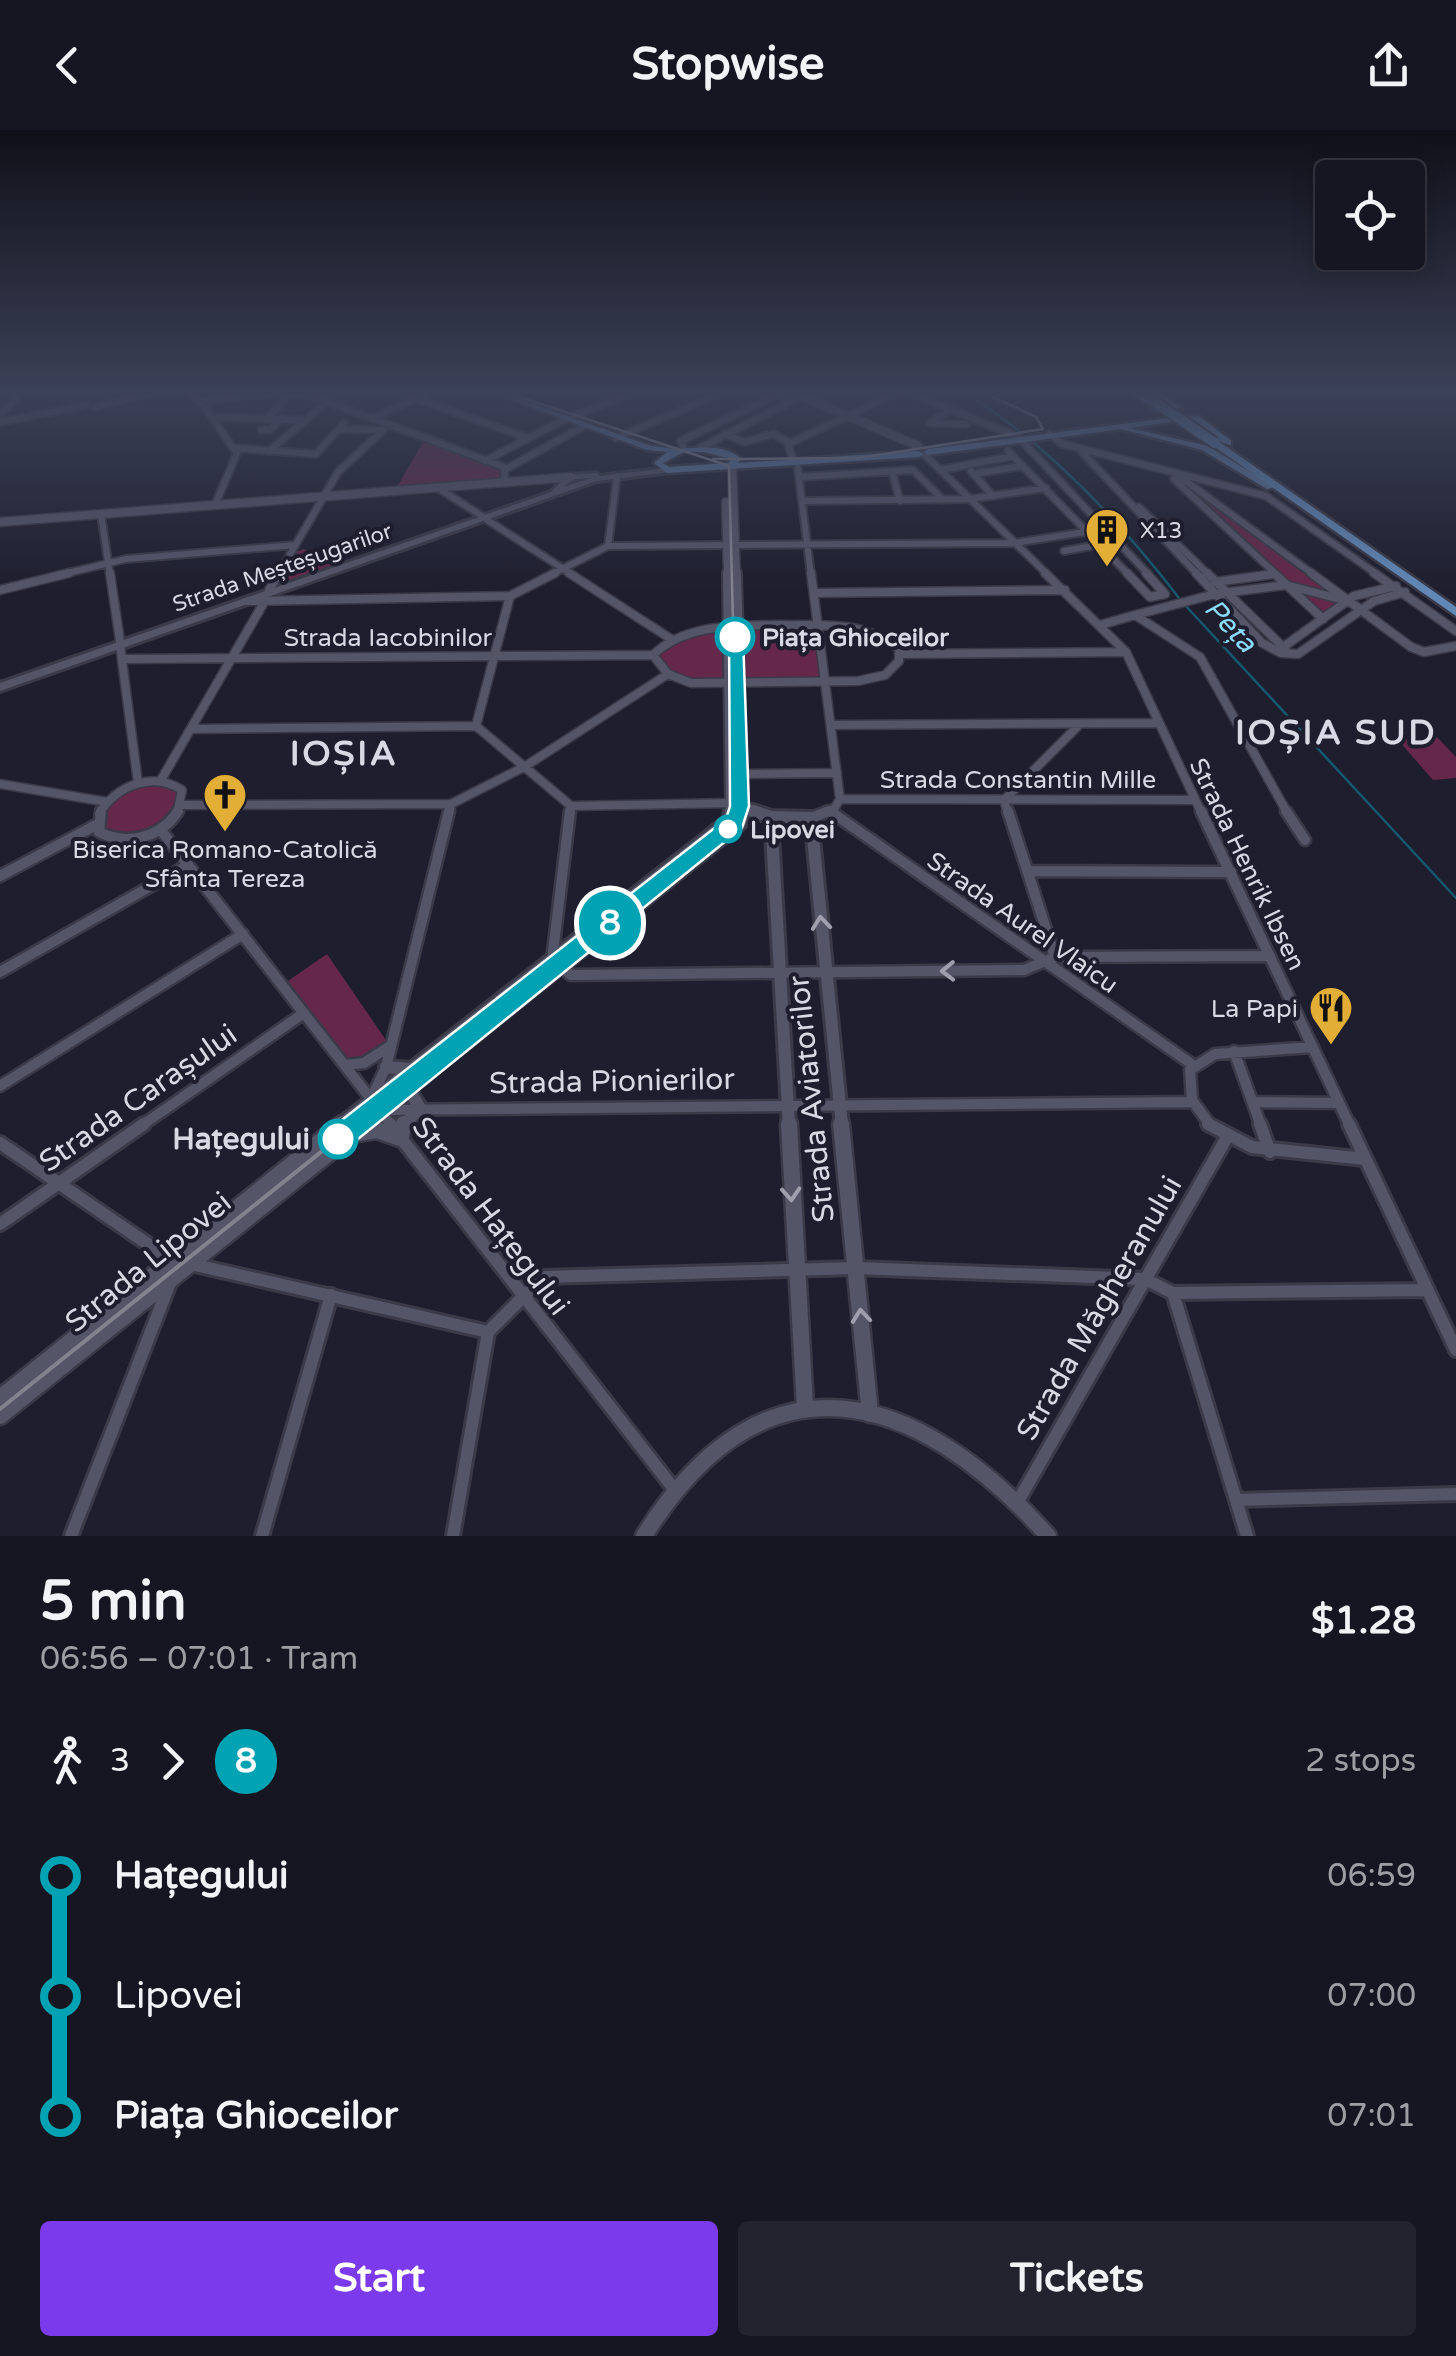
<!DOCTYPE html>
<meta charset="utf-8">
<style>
body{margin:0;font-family:"Varela Round",sans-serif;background:#23232f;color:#f1f3f6;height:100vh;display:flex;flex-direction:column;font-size:38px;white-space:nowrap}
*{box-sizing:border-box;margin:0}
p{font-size:32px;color:#9e9fa5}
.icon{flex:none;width:55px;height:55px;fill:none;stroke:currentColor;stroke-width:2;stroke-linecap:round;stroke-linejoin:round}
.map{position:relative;height:1406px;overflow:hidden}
.panel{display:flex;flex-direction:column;background:#161622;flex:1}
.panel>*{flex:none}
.badge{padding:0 20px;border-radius:32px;font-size:35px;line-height:65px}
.tools{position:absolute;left:1315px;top:30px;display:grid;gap:20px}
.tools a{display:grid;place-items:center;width:110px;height:110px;border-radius:10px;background:#161622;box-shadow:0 5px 25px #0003,0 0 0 2px #353540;font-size:50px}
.map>.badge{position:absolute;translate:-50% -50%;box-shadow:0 0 0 5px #fff}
.legs{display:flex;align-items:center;gap:15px;height:110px;padding:0 40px;font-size:32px}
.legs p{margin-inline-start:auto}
.head{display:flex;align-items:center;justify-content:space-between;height:170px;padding:0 40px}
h1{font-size:55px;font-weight:700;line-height:75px}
.action{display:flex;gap:20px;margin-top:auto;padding:20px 40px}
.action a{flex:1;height:115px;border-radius:10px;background:#7c3aed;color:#fff;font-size:40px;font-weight:700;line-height:115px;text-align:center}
.action a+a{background:#23232f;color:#f1f3f6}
ul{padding:0 40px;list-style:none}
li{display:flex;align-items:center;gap:35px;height:120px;font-size:38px}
li i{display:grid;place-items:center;width:15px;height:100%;margin:0 12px;background:currentColor}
li i::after{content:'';width:25px;height:25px;margin:-12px;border:8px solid;border-radius:50%;background:#161622}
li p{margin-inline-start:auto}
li:first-child i{background:linear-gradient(#0000 50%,currentColor 0)}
li:last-child i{background:linear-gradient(currentColor 50%,#0000 0)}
header{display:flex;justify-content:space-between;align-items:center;height:130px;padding:0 40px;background:#161622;font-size:45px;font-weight:700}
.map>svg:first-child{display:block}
.green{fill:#65284a}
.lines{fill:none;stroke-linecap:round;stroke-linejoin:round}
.stream{stroke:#14596d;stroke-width:2.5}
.minor-far3-casing{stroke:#3a3a48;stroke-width:10}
.minor-far2-casing{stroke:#3a3a48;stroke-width:11}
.minor-far1-casing{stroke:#3a3a48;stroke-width:15}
.minor-casing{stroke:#3a3a48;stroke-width:18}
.tertiary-far3-casing{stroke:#3a3a48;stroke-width:11}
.tertiary-far2-casing{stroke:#3a3a48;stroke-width:14}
.tertiary-far1-casing{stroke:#3a3a48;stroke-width:18}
.tertiary-casing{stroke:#3a3a48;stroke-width:21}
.secondary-casing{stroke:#3a3a48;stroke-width:6}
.primary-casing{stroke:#3a3a48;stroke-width:5}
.trunk-casing{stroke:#3a3a48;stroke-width:5}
.minor-far3{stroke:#555568;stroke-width:6}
.minor-far2{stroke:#555568;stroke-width:8}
.minor-far1{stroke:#555568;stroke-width:10}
.minor{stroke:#555568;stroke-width:12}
.tertiary-far3{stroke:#555568;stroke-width:8}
.tertiary-far2{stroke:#555568;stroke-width:10}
.tertiary-far1{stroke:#555568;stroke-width:12}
.tertiary{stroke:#555568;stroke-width:16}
.secondary{fill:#555568;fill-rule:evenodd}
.primary{fill:#5e7ba3;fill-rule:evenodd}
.trunk{fill:#6188b7;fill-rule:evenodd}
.tram-far1{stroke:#838390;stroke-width:2.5}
.tram{stroke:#838390;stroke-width:4}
.trunk-bridge-casing{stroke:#3a3a48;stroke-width:14;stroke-linecap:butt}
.trunk-bridge{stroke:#6188b7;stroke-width:10}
.oneway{stroke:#9e9ead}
.line-1{fill:#00a3b4;stroke:#fff;stroke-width:2.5}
.stop-1-dot{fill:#fff;stroke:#00a3b4;stroke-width:5}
.labels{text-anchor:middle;stroke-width:8;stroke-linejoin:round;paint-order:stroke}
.far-poi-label{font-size:22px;fill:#d9d9e5;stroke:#1e1e2e;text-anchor:start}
.far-street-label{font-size:22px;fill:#d9d9e5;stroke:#1e1e2e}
.street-label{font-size:25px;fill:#d9d9e5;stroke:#1e1e2e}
.stop-label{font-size:25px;font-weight:bold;fill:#d9d9e5;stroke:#1e1e2e;text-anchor:start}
.poi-label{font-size:25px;fill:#d9d9e5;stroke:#1e1e2e}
.water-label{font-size:28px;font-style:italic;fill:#89ddfa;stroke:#1e1e2e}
.near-street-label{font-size:30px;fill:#d9d9e5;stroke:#1e1e2e}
.near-stop-label{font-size:30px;font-weight:bold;fill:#d9d9e5;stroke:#1e1e2e;text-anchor:end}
.district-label{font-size:35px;font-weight:bold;letter-spacing:2.5px;fill:#d9d9e5;stroke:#1e1e2e}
</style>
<header><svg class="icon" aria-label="back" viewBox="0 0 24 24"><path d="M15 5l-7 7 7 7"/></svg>Stopwise<svg class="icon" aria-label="share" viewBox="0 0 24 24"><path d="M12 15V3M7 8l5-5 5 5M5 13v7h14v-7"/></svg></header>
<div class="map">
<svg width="1456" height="1406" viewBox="0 0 1456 1406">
<rect width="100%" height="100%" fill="#1e1e2e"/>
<path class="green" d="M423,312l79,25v11l-105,9z
M1165,340l8,2 174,129 -24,18z
M304,419l30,18 -53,16 14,-31z
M738,498h82l8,53 -89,3z
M727,501l1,49 -50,-2 -20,-17v-11l32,-17z
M1437,607l19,20v21l-23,2 -35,-40z
M138,653l39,2 5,20 -35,31 -41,1 -6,-27z
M327,824l63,92 -15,12 -30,7 -63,-80z"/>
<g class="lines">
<path class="stream" d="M965,263c84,52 154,127 214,205
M1184,474l272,294"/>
<defs>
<path id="minor-far3" d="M188,263l15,11 30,44
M288,263l24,3 192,71 1,15
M400,263l128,45
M910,263l101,41
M200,271l74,-8
M95,277l56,-14
M953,278l-23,15 36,1
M0,284l17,-16
M212,287l91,3
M268,288l21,-25
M372,289l54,-26
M0,292l87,-17
M339,299l44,1
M261,300h9l11,-11
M725,304l19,8 29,-8 17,9
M1049,304l14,10 203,52 112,79
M616,308l105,-45
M1019,308l130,137
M233,318l83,6 28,-31
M700,318l108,-55
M684,319l-3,-8 99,-48
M1080,320l118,125
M269,321l58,-49
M1008,321l121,124
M924,324l124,121
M792,327l-4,-13 108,-51
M485,331l82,-43 65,-25
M797,332l14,113
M506,339l78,-43
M940,340l73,-14
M892,341l8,30
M971,341l22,25
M973,344l50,-8
M1179,346l135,99
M800,347l113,-7 30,30
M1174,349l103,96
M438,358l44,28
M804,371l166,-2 76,-11
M215,375l22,-52 -4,-5
M1139,377l70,68
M101,384l9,61
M484,388l89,57
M608,416l406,-3 77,-12
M1064,421l39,-7
M59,445l67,-16 169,-14
M278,445l60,-103 43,-40
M550,445l58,-29 9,-70
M1263,445l11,-1"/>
<path id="minor-far2" d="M110,443l10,68
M555,443l-45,23 -34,130 95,80 -1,8
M569,443l102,66
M811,443l29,226 -6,10 -12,5
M1045,443l81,79 76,162
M1127,443l23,24 15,-3 -19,-21
M1196,443l66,70 19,10 17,1 76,-53 31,-9
M1207,443l78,76
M1274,443l49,46
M1311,443l100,74 13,5 32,-6
M1374,443l82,58
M1215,452l59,-8
M0,460l69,-17
M269,460l10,-17
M815,463l250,-3
M248,471l262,-5
M1135,485l80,-21 71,-9 54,14
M779,495c42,1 86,-5 120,24v12l-14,14 -27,6 -167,2 -23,-9 -15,-19c33,-32 83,-29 126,-30z
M1100,495l35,-10 65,42 88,157
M120,515l18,138
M1282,518l72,-52 42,-10
M900,524l226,-2
M123,529l530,-4
M831,595l328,-2
M191,599l285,-3
M742,644l95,-1
M161,650l105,-181
M0,654l107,18
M840,669l355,1
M451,674l73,-37 144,-93
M182,675l269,-1 -2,10
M571,676l162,-3
M830,681l4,3
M99,684c18,-29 54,-43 83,-24l-5,24
M1008,684l-4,-14 75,-75"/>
<path id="minor-far1" d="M101,681l-2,21c28,14 62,6 79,-21
M570,681l-18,149 19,15 453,-5 31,-13 215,-1
M830,681l363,254
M1008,681l47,146
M1201,681l149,315
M1286,681l19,29
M811,688l18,-7
M160,699l232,297
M1028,741l203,1
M0,746l96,-51
M0,842l188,-107
M1234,921l27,75
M345,935l19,-2 26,-17
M0,956l243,-152
M372,967l14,-30 63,-256
M1255,972l84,1
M381,980l812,-8
M141,996l163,-113
M1211,996l-19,-26 -2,-30 25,-16 98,-7"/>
<path id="minor" d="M390,994l284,365
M1208,994l44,23 113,12
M1260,994l10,28
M1349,994l107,226
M0,1013l171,117
M0,1094l144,-100
M191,1134l297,68 55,-55 313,-9 289,11 28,14 254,-3
M1173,1163l74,243
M1236,1370l220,-6
M1017,1373l209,-364
M71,1406l99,-253
M262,1406l69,-241
M453,1406l35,-204"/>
<path id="tertiary-far3" d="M795,263l123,53
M732,334l4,111
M726,372l2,73
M0,392l571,-45"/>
<path id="tertiary-far2" d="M728,443l3,241
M736,443l7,241
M741,677l20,7"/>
<path id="tertiary-far1" d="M753,681l18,6 40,1 31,308
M771,687l18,309
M386,937l24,2
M339,996l390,-305 2,-10
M361,996l379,-303 3,-12
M403,996l17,-18 -12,-20"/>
<path id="tertiary" d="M789,994l16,283
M841,994l29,290
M352,1004l25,-4 23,8 4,-14
M0,1268l342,-274
M0,1286l365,-292
M644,1406c119,-191 271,-149 404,0"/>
<path id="secondary" d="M667,338h3v4l-73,9 -597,210v-8l551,-191 17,-17 29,-2 3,3zM591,348l-27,9 9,-8z"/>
<path id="primary" d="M493,263h11l147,53c8,0 18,3 25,3 21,-1 49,-6 65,10l-3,4 181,-12 4,3 -4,3 -252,16 -13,-10 13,-11 -20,-2zM684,322h19l29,7 -4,4 -59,4 -6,-4z
M1168,288l4,2 -1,2 -41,6 78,18 67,41 -8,2 -65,-39 -81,-21 -193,26 -4,-3 4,-3z"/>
<path id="trunk" d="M1131,263h9l23,17 -7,2z
M1149,263h10l23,14 -7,2z
M1199,286l32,25v4c-15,-2 -21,-17 -35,-22 -9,-4 -23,1 -32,-3l4,-3z
M1212,311h6l238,166v9l-244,-171z"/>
</defs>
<use href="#minor-far3" class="minor-far3-casing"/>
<use href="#minor-far2" class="minor-far2-casing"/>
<use href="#minor-far1" class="minor-far1-casing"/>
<use href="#minor" class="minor-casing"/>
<use href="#tertiary-far3" class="tertiary-far3-casing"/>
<use href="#tertiary-far2" class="tertiary-far2-casing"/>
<use href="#tertiary-far1" class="tertiary-far1-casing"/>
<use href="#tertiary" class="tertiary-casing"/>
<use href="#secondary" class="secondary-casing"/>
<use href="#primary" class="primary-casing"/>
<use href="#trunk" class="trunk-casing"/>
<use href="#minor-far3" class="minor-far3"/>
<use href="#minor-far2" class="minor-far2"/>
<use href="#minor-far1" class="minor-far1"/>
<use href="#minor" class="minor"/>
<use href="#tertiary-far3" class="tertiary-far3"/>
<use href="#tertiary-far2" class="tertiary-far2"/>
<use href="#tertiary-far1" class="tertiary-far1"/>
<use href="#tertiary" class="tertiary"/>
<use href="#secondary" class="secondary"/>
<use href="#primary" class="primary"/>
<use href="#trunk" class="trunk"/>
<path class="tram-far1" d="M713,329l146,-1 184,-29 -7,-12 -51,-24
M353,996l385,-308 -9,-352 -221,-73"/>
<path class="tram" d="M0,1279l356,-285"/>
<defs>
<path id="trunk-bridge" d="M1149,268l66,45"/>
</defs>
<use href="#trunk-bridge" class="trunk-bridge-casing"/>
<use href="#trunk-bridge" class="trunk-bridge"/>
</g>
<defs><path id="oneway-chevron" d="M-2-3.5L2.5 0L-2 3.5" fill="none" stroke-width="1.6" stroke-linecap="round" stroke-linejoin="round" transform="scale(2.5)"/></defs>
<g class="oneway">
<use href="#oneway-chevron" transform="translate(821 793) rotate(-96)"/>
<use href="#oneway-chevron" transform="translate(948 841) rotate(179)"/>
<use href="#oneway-chevron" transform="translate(791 1064) rotate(86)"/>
<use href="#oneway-chevron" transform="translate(861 1186) rotate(-96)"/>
</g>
<linearGradient id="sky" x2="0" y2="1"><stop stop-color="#101019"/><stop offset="0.57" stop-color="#3b4157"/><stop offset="1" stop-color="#3b4157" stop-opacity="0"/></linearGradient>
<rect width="1456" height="460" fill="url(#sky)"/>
<path class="line-1" d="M729,504l14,3 6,169 -7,22 -395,320 -9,3 -9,-3 -4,-9 4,-9 397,-311 4,-13z"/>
<defs>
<symbol id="building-pin" viewBox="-11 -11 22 30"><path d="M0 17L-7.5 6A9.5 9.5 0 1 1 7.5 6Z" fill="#e3ae35" stroke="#1e1e2e"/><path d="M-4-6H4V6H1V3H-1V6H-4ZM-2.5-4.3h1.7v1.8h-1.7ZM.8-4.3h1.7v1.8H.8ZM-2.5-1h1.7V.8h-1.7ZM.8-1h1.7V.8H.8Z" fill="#111"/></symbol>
<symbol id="church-pin" viewBox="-11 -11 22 30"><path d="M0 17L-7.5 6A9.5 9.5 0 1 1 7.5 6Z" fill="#e3ae35" stroke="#1e1e2e"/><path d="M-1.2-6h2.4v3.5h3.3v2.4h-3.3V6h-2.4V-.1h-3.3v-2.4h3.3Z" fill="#111"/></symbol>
<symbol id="restaurant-pin" viewBox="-11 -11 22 30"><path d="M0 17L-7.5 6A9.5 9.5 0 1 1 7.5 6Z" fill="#e3ae35" stroke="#1e1e2e"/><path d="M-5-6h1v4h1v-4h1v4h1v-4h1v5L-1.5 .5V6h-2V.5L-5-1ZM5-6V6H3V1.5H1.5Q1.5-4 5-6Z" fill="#111"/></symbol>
</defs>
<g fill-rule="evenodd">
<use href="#building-pin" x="1082" y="375" width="50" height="68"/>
<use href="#church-pin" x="200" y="640" width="50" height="68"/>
<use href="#restaurant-pin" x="1306" y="853" width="50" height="68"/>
</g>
<g class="stop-1-dot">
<circle cx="735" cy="507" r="18"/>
<circle cx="728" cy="699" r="12"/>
<circle cx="338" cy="1009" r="18"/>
</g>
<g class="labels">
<g class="far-poi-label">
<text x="1140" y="408">X13</text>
</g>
<g class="far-street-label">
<text transform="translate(282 437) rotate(-19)" y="8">Strada Meșteșugarilor</text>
</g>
<g class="street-label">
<text x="388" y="516">Strada Iacobinilor</text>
<text x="1018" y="658">Strada Constantin Mille</text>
<text transform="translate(1248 734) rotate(64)" y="9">Strada Henrik Ibsen</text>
<text transform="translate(1023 792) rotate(35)" y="9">Strada Aurel Vlaicu</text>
</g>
<g class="stop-label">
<text x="762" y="516">Piața Ghioceilor</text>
<text x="750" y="708">Lipovei</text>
</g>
<g class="poi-label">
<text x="225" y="728">Biserica Romano-Catolică<tspan x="225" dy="29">Sfânta Tereza</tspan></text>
<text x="1298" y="887" text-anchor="end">La Papi</text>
</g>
<g class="water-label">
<text transform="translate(1231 495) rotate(47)" y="10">Peța</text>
</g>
<g class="near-street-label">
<text transform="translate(612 951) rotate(-1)" y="10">Strada Pionierilor</text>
<text transform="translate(138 968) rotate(-35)" y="10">Strada Carașului</text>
<text transform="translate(811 969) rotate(-96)" y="10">Strada Aviatorilor</text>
<text transform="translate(491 1086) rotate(53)" y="10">Strada Hațegului</text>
<text transform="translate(148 1132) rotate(-39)" y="10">Strada Lipovei</text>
<text transform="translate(1099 1178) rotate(-60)" y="10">Strada Măgheranului</text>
</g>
<g class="near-stop-label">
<text x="310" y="1019">Hațegului</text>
</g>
<g class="district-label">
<text x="1336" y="614">IOȘIA SUD</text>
<text x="344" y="635">IOȘIA</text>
</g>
</g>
</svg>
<div class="tools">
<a><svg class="icon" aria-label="locate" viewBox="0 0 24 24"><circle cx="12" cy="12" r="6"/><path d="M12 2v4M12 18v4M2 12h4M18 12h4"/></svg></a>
</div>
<b class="badge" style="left:610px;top:793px;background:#00a3b4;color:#fff">8</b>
</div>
<section class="panel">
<div class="head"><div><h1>5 min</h1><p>06:56 – 07:01 · Tram</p></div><b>$1.28</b></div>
<div class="legs"><svg class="icon" aria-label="walk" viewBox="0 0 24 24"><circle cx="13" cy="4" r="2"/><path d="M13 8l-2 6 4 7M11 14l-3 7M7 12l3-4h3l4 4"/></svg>3<svg class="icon" aria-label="forward" viewBox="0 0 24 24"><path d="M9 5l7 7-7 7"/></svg><b class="badge" style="background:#00a3b4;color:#fff">8</b><p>2 stops</p></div>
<ul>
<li><i style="color:#00a3b4"></i><b>Hațegului</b><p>06:59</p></li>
<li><i style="color:#00a3b4"></i><span>Lipovei</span><p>07:00</p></li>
<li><i style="color:#00a3b4"></i><b>Piața Ghioceilor</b><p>07:01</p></li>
</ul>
<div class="action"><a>Start</a><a>Tickets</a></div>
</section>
